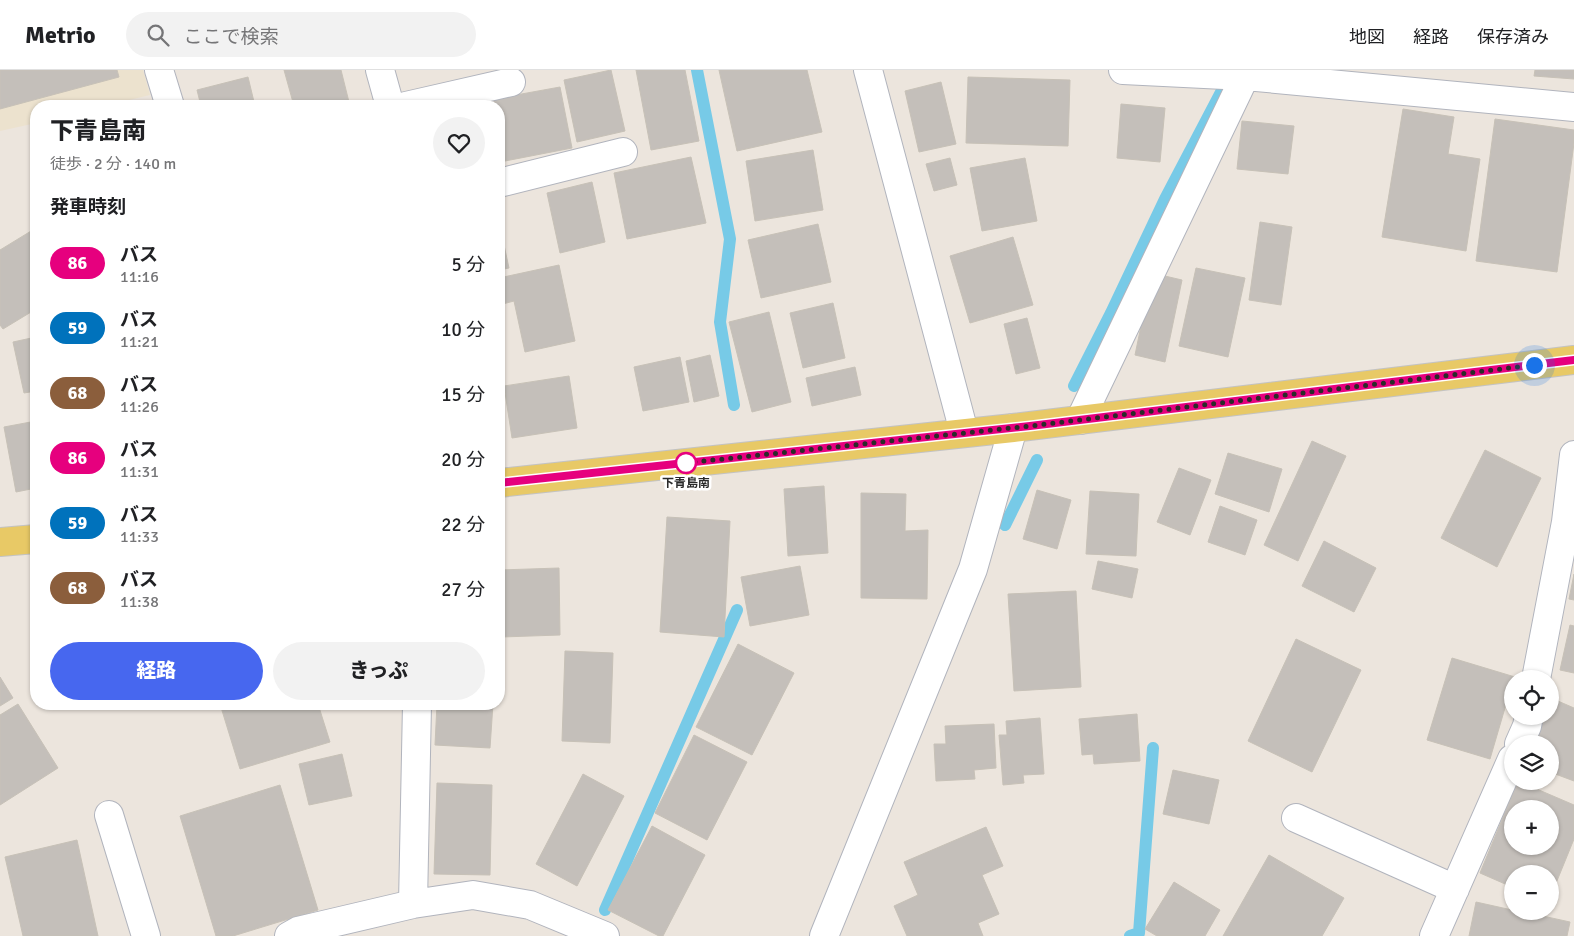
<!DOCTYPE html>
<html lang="ja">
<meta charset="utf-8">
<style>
body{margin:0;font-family:Signika,"Noto Sans JP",sans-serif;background:#f2f2f2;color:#202124;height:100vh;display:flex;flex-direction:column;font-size:19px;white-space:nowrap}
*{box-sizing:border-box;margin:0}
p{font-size:16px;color:#757577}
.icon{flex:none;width:28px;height:28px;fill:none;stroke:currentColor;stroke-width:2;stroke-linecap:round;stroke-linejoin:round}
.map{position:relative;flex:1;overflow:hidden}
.side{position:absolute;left:30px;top:30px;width:475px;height:610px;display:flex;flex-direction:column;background:#fff;border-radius:20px;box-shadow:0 1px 4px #0004}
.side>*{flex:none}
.badge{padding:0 10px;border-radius:16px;font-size:18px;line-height:32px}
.controls{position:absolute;left:1504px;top:600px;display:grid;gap:10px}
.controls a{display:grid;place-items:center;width:55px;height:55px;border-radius:50%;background:#fff;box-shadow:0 1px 4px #0004;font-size:25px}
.you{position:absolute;width:25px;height:25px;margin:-12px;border:4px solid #fff;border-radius:50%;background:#1a73e8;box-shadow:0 0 0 8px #1a73e833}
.map>.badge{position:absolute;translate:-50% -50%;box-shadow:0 0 0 2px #fff}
h2{padding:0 20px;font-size:19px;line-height:45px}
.round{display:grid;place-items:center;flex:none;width:52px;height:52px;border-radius:26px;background:#f2f2f2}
.overview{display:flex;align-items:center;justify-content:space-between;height:85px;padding:0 20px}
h1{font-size:24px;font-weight:800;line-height:38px}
.action{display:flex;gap:10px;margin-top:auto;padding:10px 20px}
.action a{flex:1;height:58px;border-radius:30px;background:#4767ef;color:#fff;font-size:20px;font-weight:800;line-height:58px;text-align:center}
.action a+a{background:#f2f2f2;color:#202124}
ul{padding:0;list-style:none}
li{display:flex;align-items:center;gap:15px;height:65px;padding:0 20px}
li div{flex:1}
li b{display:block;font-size:19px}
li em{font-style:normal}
li .badge{min-width:55px;font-weight:700;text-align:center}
header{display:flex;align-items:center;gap:30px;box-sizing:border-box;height:70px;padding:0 25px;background:#fff;border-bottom:1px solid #e0e0e0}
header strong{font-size:24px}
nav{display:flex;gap:28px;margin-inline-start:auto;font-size:18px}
.search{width:350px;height:45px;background:#f2f2f2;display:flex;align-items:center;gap:12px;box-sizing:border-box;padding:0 18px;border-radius:28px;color:#757577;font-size:19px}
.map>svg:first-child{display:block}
.education{fill:#ece2ce}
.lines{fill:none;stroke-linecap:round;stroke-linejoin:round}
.stream{stroke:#77cae7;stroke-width:12}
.building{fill:#c4bfba;stroke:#c7c1b7;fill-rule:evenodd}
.minor-casing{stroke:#b1b4bd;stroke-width:30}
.major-casing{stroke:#c3c3c3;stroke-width:30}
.minor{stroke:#fff;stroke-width:28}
.major{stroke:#e8c966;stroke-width:28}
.line-casing{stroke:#fff;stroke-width:11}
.line{stroke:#e6007e;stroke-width:8}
.walk{stroke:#2a2a2a;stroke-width:5;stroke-dasharray:0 9}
.stop-dot{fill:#fff;stroke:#e6007e;stroke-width:2.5}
.labels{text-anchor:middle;stroke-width:5;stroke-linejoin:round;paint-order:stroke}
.stop-label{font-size:12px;font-weight:bold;fill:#2a2a2a;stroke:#fff}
</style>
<header>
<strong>Metrio</strong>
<div class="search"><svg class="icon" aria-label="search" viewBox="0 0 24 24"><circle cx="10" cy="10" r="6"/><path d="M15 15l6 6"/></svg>ここで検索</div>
<nav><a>地図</a><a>経路</a><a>保存済み</a></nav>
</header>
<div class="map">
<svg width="1574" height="866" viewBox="0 0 1574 866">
<rect width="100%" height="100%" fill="#ece5dd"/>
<path class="education" d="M0,0h143l7,25 -46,11h-68v17l-36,8z"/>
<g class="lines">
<path class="stream" d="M697,0l33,169 -10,83 14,83
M1074,316l37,-73 54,-114 65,-124
M1005,455l32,-65
M605,840l132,-300
M1130,866l9,-3 14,-185"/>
</g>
<path class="building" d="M0,0h117l2,7 -119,32z
M284,0h57l9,36h-56z
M611,0l14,61 -48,11 -13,-62z
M636,0h49l14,71 -48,9z
M719,0h88l15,62 -85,19z
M1535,0h39v9l-40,-3z
M248,7l7,29h-54l-4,-16z
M968,7l102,3 -2,66 -102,-3z
M941,12l15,62 -37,8 -14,-61z
M560,17l12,61 -67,13 -6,-34v-21h-4l-1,-7z
M1121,34l44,4 -5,54 -43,-4z
M1403,39l51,8 -6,37 32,5 -14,92 -84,-14z
M1495,49l79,11v13l-17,129 -81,-11z
M1242,51l52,5 -6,48 -51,-5z
M813,80l10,60 -68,11 -9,-60z
M691,87l15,66 -79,16 -13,-66z
M950,88l7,27 -23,6 -8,-27z
M1025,88l12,63 -55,10 -12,-63z
M592,112l13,60 -45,11 -13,-60z
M499,152l10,46 -10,2z
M1260,152l32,5 -11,78 -32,-5z
M818,154l13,58 -70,16 -13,-58z
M36,158v81l-33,20 -3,-4v-75z
M1013,167l20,68 -63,18 -20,-67z
M559,195l16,76 -50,11 -11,-51 -15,4v-27z
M1196,198l49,10 -17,79 -49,-11z
M1152,203l30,7 -17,82 -30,-7z
M833,233l12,55 -42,10 -13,-55z
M769,242l22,90 -39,10 -23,-90z
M1027,248l13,50 -24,6 -12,-50z
M36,267v54l-12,2 -11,-51z
M710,285l9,41 -25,6 -8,-41z
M680,287l9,45 -46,9 -9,-44z
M855,297l6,28 -49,11 -6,-28z
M569,306l8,52 -65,10 -8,-52z
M36,351v67l-20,4 -12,-65z
M1312,371l34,15 -48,105 -34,-16z
M1485,380l56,28 -44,89 -56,-29z
M1228,383l54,16 -13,43 -54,-18z
M1179,398l32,12 -21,55 -33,-13z
M824,416l4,67 -40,3 -4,-67z
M1037,420l34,10 -14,49 -34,-10z
M1090,421l49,3 -3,62 -50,-2z
M861,423l45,1 -1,37 23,-1 -1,69 -66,-1z
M1220,436l37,14 -12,35 -37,-13z
M667,447l63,4 -6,116 -64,-5z
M1324,471l52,27 -22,44 -52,-26z
M1098,491l40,8 -6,29 -40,-9z
M800,496l9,49 -59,11 -9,-49z
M559,498l1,67 -58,2 -2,-67z
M1574,504v26l-5,-1z
M1076,521l5,96 -67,4 -6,-97z
M1570,555l4,1v47l-14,-3z
M1296,569l65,31 -49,102 -64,-31z
M738,574l56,29 -42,82 -56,-28z
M565,581l48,2 -3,90 -48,-2z
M1452,588l63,19 -3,2v5l-22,75 -63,-19z
M0,607l13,21 -13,8z
M1551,628l23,10v73l-24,-9v-28h-17l11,-28h6z
M18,634l40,64 -58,37v-90z
M220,634h98l12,38 -90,27z
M437,634h56l-3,44 -55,-3z
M1137,644l3,47 -46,3 -1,-10 -11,1 -3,-36z
M1040,648l4,56 -21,1 1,8 -21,2 -4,-50h8l-1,-14z
M994,654l2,44 -22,2 1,9 -39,2 -2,-37h12l-1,-18z
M694,665l53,27 -40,78 -52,-27z
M342,684l10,42 -43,9 -10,-41z
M1173,700l46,10 -10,44 -46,-10z
M583,704l41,22 -47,90 -41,-22z
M1518,711l56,24v34l-24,59v-24h-38v13l-32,-14zM1512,739h38v37h-38z
M437,713l55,2 -2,90 -56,-1z
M280,715l38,125 -85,26h-17l-36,-120z
M652,756l53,29 -42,81h-4l-51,-26z
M986,757l17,39 -21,9 17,39 -21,9 5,13h-76l-13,-30 24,-11 -14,-33z
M77,770l21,96h-75l-18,-79z
M1269,785l75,43 -22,38h-99z
M1174,812l46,28 -15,26h-48l-12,-7z
M1476,832l36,8v1h8l50,11 -3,14h-98z"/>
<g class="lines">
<defs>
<path id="minor" d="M159,0l11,36
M380,0l10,36
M868,0l96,362
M1123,0l122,6 329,31
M406,36l105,-24
M499,113l124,-31
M1080,350l168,-350
M1536,609l30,-157 8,-67
M1519,674l8,-18 2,-10
M109,745l37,121
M1296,748l159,71
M413,834l4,-200
M289,866l9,-5 115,-27 60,-9 57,10 75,31
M824,866l149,-367 40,-141
M1434,866l78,-177"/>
<path id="major" d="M499,413l514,-55 561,-68
M0,472l36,-3"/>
</defs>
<use href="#minor" class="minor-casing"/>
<use href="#major" class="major-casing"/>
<use href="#minor" class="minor"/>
<use href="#major" class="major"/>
</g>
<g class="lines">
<defs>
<path id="line" d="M499,413l531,-57 544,-66"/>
</defs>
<use href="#line" class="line-casing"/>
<use href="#line" class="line"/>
<path class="walk" d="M686,393l344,-37 504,-61"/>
</g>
<circle class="stop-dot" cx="686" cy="393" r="10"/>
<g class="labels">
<g class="stop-label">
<text x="686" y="417">下青島南</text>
</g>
</g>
</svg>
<div class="controls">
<a><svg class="icon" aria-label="locate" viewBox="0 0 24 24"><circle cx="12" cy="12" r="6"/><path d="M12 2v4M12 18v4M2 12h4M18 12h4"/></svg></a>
<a><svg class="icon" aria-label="layers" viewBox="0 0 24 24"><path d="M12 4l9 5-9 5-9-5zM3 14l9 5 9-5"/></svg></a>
<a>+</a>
<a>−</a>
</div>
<div class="you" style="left:1534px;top:295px"></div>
<section class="side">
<div class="overview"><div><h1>下青島南</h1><p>徒歩 · 2 分 · 140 m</p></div><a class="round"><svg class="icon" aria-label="heart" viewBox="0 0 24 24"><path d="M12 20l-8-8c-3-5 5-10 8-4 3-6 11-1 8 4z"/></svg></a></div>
<h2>発車時刻</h2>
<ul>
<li><span class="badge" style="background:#e6007e;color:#fff">86</span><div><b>バス</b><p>11:16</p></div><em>5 分</em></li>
<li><span class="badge" style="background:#0072bc;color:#fff">59</span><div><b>バス</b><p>11:21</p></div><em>10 分</em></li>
<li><span class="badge" style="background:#8b5e3c;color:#fff">68</span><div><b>バス</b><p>11:26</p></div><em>15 分</em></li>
<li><span class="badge" style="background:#e6007e;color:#fff">86</span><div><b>バス</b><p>11:31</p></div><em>20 分</em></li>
<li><span class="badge" style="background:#0072bc;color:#fff">59</span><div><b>バス</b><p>11:33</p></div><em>22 分</em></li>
<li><span class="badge" style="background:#8b5e3c;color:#fff">68</span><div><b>バス</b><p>11:38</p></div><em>27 分</em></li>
</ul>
<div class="action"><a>経路</a><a>きっぷ</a></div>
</section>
</div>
